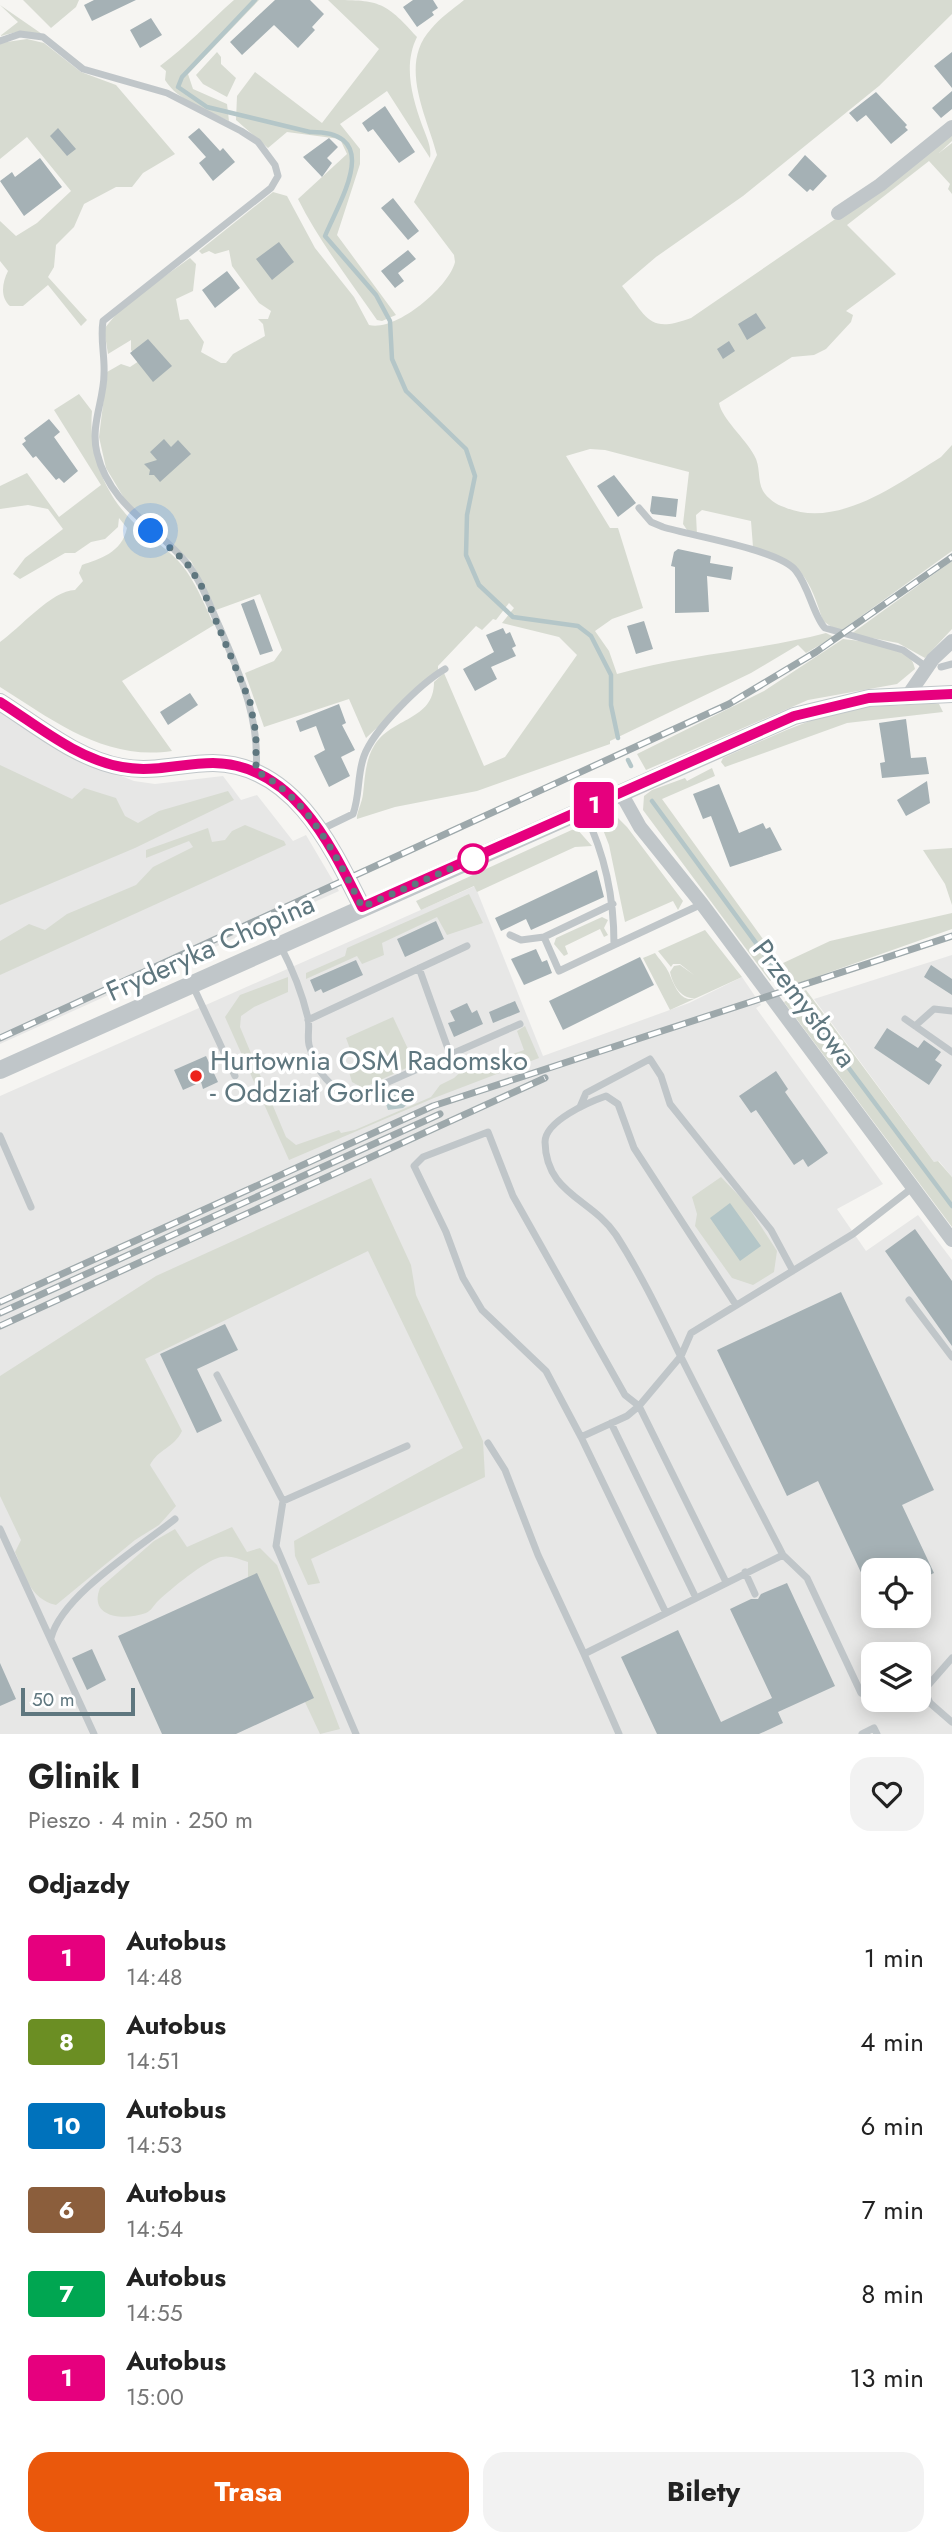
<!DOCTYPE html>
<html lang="pl">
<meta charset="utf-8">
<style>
body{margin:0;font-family:Jost,sans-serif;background:#f2f2f2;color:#222;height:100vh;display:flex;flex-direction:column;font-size:26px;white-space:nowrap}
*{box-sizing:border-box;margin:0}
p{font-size:23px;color:#767676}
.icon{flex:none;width:38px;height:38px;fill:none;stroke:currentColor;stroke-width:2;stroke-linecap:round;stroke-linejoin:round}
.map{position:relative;height:1734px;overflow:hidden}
.drawer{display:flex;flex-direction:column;background:#fff;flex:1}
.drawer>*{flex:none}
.badge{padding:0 14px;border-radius:5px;font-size:24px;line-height:46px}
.buttons{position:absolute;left:861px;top:1558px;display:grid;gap:14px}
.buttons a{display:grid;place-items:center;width:70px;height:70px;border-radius:14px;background:#fff;box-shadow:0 4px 18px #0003;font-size:35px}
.scale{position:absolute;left:21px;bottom:18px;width:114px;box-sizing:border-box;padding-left:7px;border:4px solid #5f777f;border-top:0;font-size:19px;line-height:24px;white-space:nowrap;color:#5f777f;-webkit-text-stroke:5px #fff;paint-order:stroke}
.you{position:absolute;width:35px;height:35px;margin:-18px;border:5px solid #fff;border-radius:50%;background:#1a73e8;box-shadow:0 0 0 10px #1a73e833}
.map>.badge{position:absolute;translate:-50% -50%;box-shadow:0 0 0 4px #fff}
h2{padding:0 28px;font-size:26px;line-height:63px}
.round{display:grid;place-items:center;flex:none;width:74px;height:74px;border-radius:21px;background:#f2f2f2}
.head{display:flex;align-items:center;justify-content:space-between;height:119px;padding:0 28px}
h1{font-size:33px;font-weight:700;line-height:52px}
.primary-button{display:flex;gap:14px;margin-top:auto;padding:14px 28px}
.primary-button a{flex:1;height:80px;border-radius:21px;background:#ea580c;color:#fff;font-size:28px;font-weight:700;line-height:80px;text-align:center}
.primary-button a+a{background:#f2f2f2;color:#222}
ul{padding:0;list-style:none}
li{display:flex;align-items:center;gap:21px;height:84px;padding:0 28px}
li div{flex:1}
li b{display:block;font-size:26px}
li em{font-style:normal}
li .badge{min-width:77px;font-weight:700;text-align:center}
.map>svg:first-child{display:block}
.built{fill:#e7e7e6;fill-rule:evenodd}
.green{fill:#d7dbd1}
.water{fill:#b4c6c8}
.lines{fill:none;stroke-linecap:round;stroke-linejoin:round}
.stream{stroke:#b4c6c8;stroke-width:4.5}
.building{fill:#a5b1b5}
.service{stroke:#c0c6c9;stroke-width:7}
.minor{stroke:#c0c6c9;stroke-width:14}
.tertiary{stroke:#c0c6c9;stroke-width:18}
.rail-casing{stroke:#9da8ab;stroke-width:7}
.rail{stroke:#fff;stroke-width:4.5;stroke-dasharray:13;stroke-linecap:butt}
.line-casing{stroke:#fff;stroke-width:16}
.line{stroke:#e6007e;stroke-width:10}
.walk{stroke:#5f777f;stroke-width:7;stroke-dasharray:0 12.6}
.stop-dot{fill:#fff;stroke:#e6007e;stroke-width:3.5}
.poi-dot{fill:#ed231b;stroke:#fff;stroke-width:2.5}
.labels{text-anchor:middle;stroke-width:7;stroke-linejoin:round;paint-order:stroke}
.street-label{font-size:28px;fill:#5f777f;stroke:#fff}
.poi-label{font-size:28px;fill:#5f777f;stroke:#fff;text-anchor:start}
</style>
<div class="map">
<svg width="952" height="1734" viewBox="0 0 952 1734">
<rect width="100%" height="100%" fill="#f6f5f2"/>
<path class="built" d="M0,712l60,40 74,29 21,3 68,-8 18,24 16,-5 36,46 13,-6 33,56 -339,153z
M475,886l68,170 146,-53 53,-26 19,28 -5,3 127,176 -46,25 29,42 52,-36 34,45v474h-952v-638zM873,1570h46v45h-46zM873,1654h46v45h-46z
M952,955v222l-13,-16 -5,1 -120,-163z"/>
<path class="green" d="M23,0h56l-3,7 -25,21z
M234,0h25l-71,74 5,15 34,15 2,17c-22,-11 -51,-20 -64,-41l1,-9 -6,-5c26,-19 49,-44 74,-66z
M328,0c50,0 56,0 89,37 -14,28 -5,60 5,88 4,11 10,22 8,33l-43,-67 -47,33 20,25v15l-23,71 59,80 -14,6 -5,-1c-28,-41 -57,-77 -79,-121l49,-45 -7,-15 -53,-7 -19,16 -32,-28 1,-24 18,-24 67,51 57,-74z
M464,0h488v14l-73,72 -136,110 -87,61 -34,29c26,32 26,48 69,32l191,-131 70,-59v13l-13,12 13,-10v51l-4,-5 2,-5 -21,-23 -82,64 49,49 -50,37 7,4 -2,7 -25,27 -12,6 -22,2 -73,46c3,16 26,35 35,52 7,11 3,25 9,36 4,7 14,14 21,16 53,23 113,-23 157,-50l11,-12v106l-113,81 -16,-11c-14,-45 -23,-61 -70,-74l-2,-26 -49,-11 -6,5 1,20 -8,-2 -6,-9 6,-52 -84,-22 -15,-1 -24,7 44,72h8l25,80 -31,11 -17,12 14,20 8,23c69,-20 140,-23 209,-41l8,4 -28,16 -8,-8 -47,28 -141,68v3l-133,47 -82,16 -38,12c-1,-5 5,-16 6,-25 2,-16 2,-33 11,-48 17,-29 60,-25 60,-64l10,-9 40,93 21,-9 72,-102 -18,-18 -57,-14 12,-15 -5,-5 -13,17 -3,-1 -11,11 -6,-4 -38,40v5l-72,67 -17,-39 -85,28 -19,-54 29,-12 8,-11 -22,-56 -44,16 -25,-49 -61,-53 -24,-40 -7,-31 8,-65 14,-8 9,3 9,-6 -8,-11v-10l-23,14 -4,-25 18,-22 68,-49 6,6 -3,27 -17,8 4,21 8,-1 16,23 -3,10 20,11h5l7,-9 32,-18 -2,-12 -5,-5h10l3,-8 -12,-8 -27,-37 -3,-16 -14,4 -6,-3 -7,3 -3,-3 74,-59 14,4 28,52 39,49 15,28c27,7 80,-38 86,-63l-1,-7 -40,-53 23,-47c-10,-39 -39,-90 -6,-126 9,-11 22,-20 33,-29z
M0,5l42,29 -25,-2 -17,4 18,-14z
M27,39l17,4 37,29 35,13 59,69 -32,19 -11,14h-16l-32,17 -10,23 -18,18 -2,22 -6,10 39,43 -6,6 -33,-41 -25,21h-13c-10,-9 -8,-23 -2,-35l-8,-10v-40l16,15 21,-13 34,-32 -44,-54 -27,22v-116z
M217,52l4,5v7l15,14 -9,19 -24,-13 -7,-9z
M79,394l13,17c-4,46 15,90 51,120 15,13 33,24 44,41 11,16 19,36 27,53l-92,56 50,70c-67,10 -118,-30 -172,-64v-45c19,-13 52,-52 75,-52l8,-9 -4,-8 3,-8c17,-6 40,-12 45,-37l-8,-10 -1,9 -13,12 -14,3 -16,11h-10l-45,26 -7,-5 12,-16 38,-29 -15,-20 -20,-4 -28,4v-23l27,-13 32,44 42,-32 -47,-75z
M952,561v68l-27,29 -27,-15 -47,-9z
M843,639c20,3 69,4 72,30l-18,15 -89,16 -162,70 -9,-16 127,-63z
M931,703l8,1 4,8 -96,11 -122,44 -4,-5 2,-4 13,-6c40,-17 85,-40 129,-45 22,-2 44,-1 66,-4z
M0,765l72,34 12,-11 32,10 9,18 13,7 21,-12 69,-20 6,9 -99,48 -135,57z
M712,768l3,8 -53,23 119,165 49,-23 122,-28v16l-156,55 -12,-14 -14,11 -127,-171 1,-14 8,-6 33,-12 2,3z
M608,815l10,3 9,9 56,74 -5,9 -5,-9 -48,21 -16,-77 -11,-28z
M245,825l39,16 2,4 -286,130v-34l29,-17 16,6 22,-16 69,-29 17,-18 40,-20 -4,-6 -43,17v-8l62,-22 4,14 13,-2 7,-9z
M576,828l16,18 -17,1 -98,45 -3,-6 -53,24 -5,-9z
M952,848v57l-7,-21 -22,-34z
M469,894l14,29 -36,12 -10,-18 -55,26 2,12 -22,9 -5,-8 -51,23v-6l39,-17 2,-8z
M602,917l6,3 -4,8 4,7 -4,2 -4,-8 -35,17 3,8 -4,2 -10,-12 2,-6z
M705,930l37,47 -72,33 -27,-52 12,-5c4,6 11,13 14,20 5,11 11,31 27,25 -15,2 -23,-13 -26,-26l4,-6 6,-1 14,10 -14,-11h-7l-2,3 -13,-16z
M288,977v15l-34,15 -13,9 -1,11 46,110 10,8 43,-15 2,3 14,-3 76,-33 9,-12 14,-7 15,-14 31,-1 10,-8 14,-5 -7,-19 8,-5 14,32 -105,40 -145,62 -64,-143 15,-22z
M806,990l128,172 4,-1 14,16v50l-168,-225z
M393,1017l22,47 -52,24 -11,-6 -3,-10 7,-7 -10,-27z
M721,1177l24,25 32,49 -3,21 -21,13 -21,-7 -37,-52 2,-12 -5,-17z
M371,1178l40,87 5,30 67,146 2,36 -174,82 9,24 -12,2 -13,-29 -1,-15 169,-93 -95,-197 -223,108 37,72c-8,17 -24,18 -32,34l26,41 -17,19 -24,15 -79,65c-26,-6 -31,-30 -41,-53l6,-12 -21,-44v-120l156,-100z
M232,1527l15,25 13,-4 17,17 63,164 -20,5 -72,-153v-19c-9,-3 -18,-7 -27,-5 -17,4 -50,32 -63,44 -4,4 -7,10 -12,12 -22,8 -58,5 -46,-25l54,-47 21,-12 12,18z"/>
<path class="water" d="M404,1086l7,6 -1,10 -7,6 -15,2 -4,-12z
M730,1203l31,43 -21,15 -30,-43z"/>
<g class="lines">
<path class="stream" d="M255,0l-73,77 -4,10 29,20 103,25c74,-1 31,66 15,104l51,59 14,26 2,38 14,32 60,58 9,27 -8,39 -1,40 13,30 34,32 65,9 13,10 20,39v30l7,33
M628,760l3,6
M652,801l126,172
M797,999l155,207"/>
</g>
<path class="building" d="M94,0h42l-44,21 -8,-16z
M275,0h35l14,14 -12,13 3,3 -17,18 -24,-23 -32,30 -12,-13z
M413,0h20l5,8 -6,4 2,3 -17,12 -14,-20z
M151,18l11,17 -22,13 -10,-18z
M952,52v36l-18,-22z
M952,91v18l-11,9 -9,-10z
M876,92l31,33 -2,2 3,3 -17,14 -25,-29 -9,7 -8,-9z
M385,106l30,46 -16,11 -26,-34 -5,3 -6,-9z
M58,128l18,21 -9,7 -17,-20z
M199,128l21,23 3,-3 12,14 -22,19 -14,-18 7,-6 -18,-20z
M329,138l9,9 -11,11 5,5 -10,14 -19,-20z
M805,155l22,21 -14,15 -3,-2 -3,3 -19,-17z
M40,158l22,29 -38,29 -24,-35 12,-9 3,5z
M393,198l26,33 -11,9 -27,-32z
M279,242l15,20 -22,18 -16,-21z
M408,250l8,9 -18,14 6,8 -9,7 -14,-17z
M227,271l13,17 -25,20 -13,-18z
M756,313l10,15 -19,12 -9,-16z
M148,339l24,27 -19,16 -23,-29z
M729,341l6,10 -12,8 -6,-10z
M49,419l11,13 -6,5 24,34 -14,12 -5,-5 -3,2 -20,-24 -3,2 -11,-14 4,-3 -2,-3z
M164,439l7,8 7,-7 13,14 -31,28 -6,-7h-5l1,-5 -6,-6 13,-4 -7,-8z
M614,475l22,28 -18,14 -21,-31z
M652,496l26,3 -2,18 -24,-3 -2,-3z
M678,549l33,7 -1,7 23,4 -2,13 -24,-4 2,36 -34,1v-46l-4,-1 3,-14z
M254,599l19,52 -13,4 -19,-51z
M644,621l9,28 -17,5 -9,-28z
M503,628l3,6 4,-2 6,14 -4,2 4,8 -25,11 6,12 -22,12 -12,-22 31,-17 -8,-17z
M190,693l8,12 -30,20 -8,-13z
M339,704l7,19 -4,2 13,25 -14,7 9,19 -21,11 -15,-31 11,-6 -9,-24 -16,6 -4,-11z
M906,719l5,39 15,-1 3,17 -47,4 -2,-15 5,-1 -6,-39z
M927,781l3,22 -24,13 -9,-16z
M719,784l20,49 24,-10 3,6 4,-2 12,23 -52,17 -19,-51 -8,3 -10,-25z
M597,870l7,27 -73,33 -5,-11 -25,12 -6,-13z
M436,921l8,18 -39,18 -8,-18z
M536,949l6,13 5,-2 5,13 -28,12 -13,-26z
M640,957l14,28 -91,45 -14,-29z
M356,960l7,15 -40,18 -2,-4 -6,3 -5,-12z
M931,965l21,14v16l-28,-18z
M515,1001l5,11 -27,11 -4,-11z
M467,1003l5,10 5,-3 6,14 -29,13 -6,-14 7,-2 -5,-10z
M887,1028l31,20 6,-8 17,12 -6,8 7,5 -13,20 -55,-37z
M206,1056l12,26 -15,7 -2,-7 -18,8 -9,-20z
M776,1071l12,18 -3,3 43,61 -20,14 -5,-8 -9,6 -38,-55 -5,3 -12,-17z
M915,1229l37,52v65l-67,-95z
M841,1292l93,198 -32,15 32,68 -15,7v-10h-46v28l-55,-117 -31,15 -70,-146z
M225,1324l13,26 -41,19 25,52 -25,12 -37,-79z
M257,1573l57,125 -78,36h-74l-44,-98z
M787,1583l48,103 -57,26 5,11 -24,11h-102l-36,-77 57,-27 43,92 51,-24 -42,-89 21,-10h7l3,-5z
M92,1649l14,31 -19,10 -15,-32z
M0,1663l16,36 -16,7z"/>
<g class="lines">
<path class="service" d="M0,41l20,-7 23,3 40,32 84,24 74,38 17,11 17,23 3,11 -7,12 -168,133c-3,19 2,34 1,53 0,26 -14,51 -7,79 13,53 58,72 89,109 16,20 24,44 34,66 20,47 40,90 36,143
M639,508l12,14 12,5c29,9 118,23 133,44 13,16 18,46 29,57l78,22 25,18
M941,667l11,-3
M320,830l33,-16c7,-19 4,-39 11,-58 10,-27 56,-72 81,-87
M510,935l11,5 23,-3 15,34 55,-26c0,-49 -9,-90 -30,-134
M544,937l69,-33
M280,945c12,23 22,48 28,73 2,9 -1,19 1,27 7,26 20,44 45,52l166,-73
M614,945l88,-41
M419,968l32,89
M192,984l43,92
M905,1019l47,33
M308,1020l159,-74
M915,1026l19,-17 18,2
M580,1107l6,-14 64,-34 11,17 9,28 101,126 22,41
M0,1136l31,71
M909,1300l43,57
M736,1305l-102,-157 -16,-44 -12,-8c-17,6 -61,25 -61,46 1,52 46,56 71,93 25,39 45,81 65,122 33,66 68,132 102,198
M217,1375l66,126 -7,45 80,188
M611,1423l85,175
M581,1437l-35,-66 -64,-61 -19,-32 -17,-46 -32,-66 9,-9 65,-25 25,64 112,199 14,11 -12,10 -46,21 85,176
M488,1443l17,27 33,85 46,99 199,-99 24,23 54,115
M283,1501l124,-55
M0,1529l94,205
M745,1572l10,22
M726,1582l-87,-176 42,-50 10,-23 162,-99 59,-46
M51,1638c11,-43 88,-90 124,-119
M584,1654l35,80
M952,1658l-28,32 6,13 22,19
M862,1734l12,-6 3,6"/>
<path class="minor" d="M838,213l42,-28 72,-58
M909,694l24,-35 19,-18
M621,793l19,34 62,77 250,336"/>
<path class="tertiary" d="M0,702c38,24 77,57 122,65 31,6 60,-4 91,-4 80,1 118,82 149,144
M0,1070l794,-354 75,-18 83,-4"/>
<defs>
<path id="rail" d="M0,1038l729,-334 87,-52 136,-95
M0,1302l433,-196 519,-170
M0,1313l440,-199
M0,1326l545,-248"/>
</defs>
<use href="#rail" class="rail-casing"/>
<use href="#rail" class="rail"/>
</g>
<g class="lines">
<defs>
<path id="line" d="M0,702c38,24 77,57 122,65 31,6 60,-4 91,-4 80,1 118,82 149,144l432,-191 75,-18 83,-4"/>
</defs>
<use href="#line" class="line-casing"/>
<use href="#line" class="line"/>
<path class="walk" d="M151,531l35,31 15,23 49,117 6,32v37c53,28 80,84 106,136l111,-48"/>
</g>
<circle class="stop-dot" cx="473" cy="859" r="14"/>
<circle class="poi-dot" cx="196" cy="1076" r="7"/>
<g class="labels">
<g class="street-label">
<text transform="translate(210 947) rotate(-24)" y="10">Fryderyka Chopina</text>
<text transform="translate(805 1003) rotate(53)" y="10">Przemysłowa</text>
</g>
<g class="poi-label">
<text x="210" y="1070">Hurtownia OSM Radomsko<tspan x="210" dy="32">- Oddział Gorlice</tspan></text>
</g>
</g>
</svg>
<div class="buttons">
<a><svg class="icon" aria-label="locate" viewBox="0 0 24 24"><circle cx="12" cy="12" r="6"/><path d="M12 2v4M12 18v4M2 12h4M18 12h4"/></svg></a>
<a><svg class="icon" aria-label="layers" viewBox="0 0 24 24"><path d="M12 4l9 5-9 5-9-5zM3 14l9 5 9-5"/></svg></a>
</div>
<div class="scale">50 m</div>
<div class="you" style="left:151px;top:531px"></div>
<b class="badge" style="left:594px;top:805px;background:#e6007e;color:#fff">1</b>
</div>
<section class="drawer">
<div class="head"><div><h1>Glinik I</h1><p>Pieszo · 4 min · 250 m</p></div><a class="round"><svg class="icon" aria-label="heart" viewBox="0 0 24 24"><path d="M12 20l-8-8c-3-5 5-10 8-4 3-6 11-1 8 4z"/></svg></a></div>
<h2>Odjazdy</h2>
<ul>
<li><span class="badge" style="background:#e6007e;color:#fff">1</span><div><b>Autobus</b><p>14:48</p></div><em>1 min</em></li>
<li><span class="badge" style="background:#6b8e23;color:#fff">8</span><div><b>Autobus</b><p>14:51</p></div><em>4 min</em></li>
<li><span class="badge" style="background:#0072bc;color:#fff">10</span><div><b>Autobus</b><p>14:53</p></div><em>6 min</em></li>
<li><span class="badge" style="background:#8b5e3c;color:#fff">6</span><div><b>Autobus</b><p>14:54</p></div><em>7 min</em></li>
<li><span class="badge" style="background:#00a651;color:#fff">7</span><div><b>Autobus</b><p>14:55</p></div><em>8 min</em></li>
<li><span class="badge" style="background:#e6007e;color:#fff">1</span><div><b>Autobus</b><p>15:00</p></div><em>13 min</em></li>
</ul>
<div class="primary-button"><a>Trasa</a><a>Bilety</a></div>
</section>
